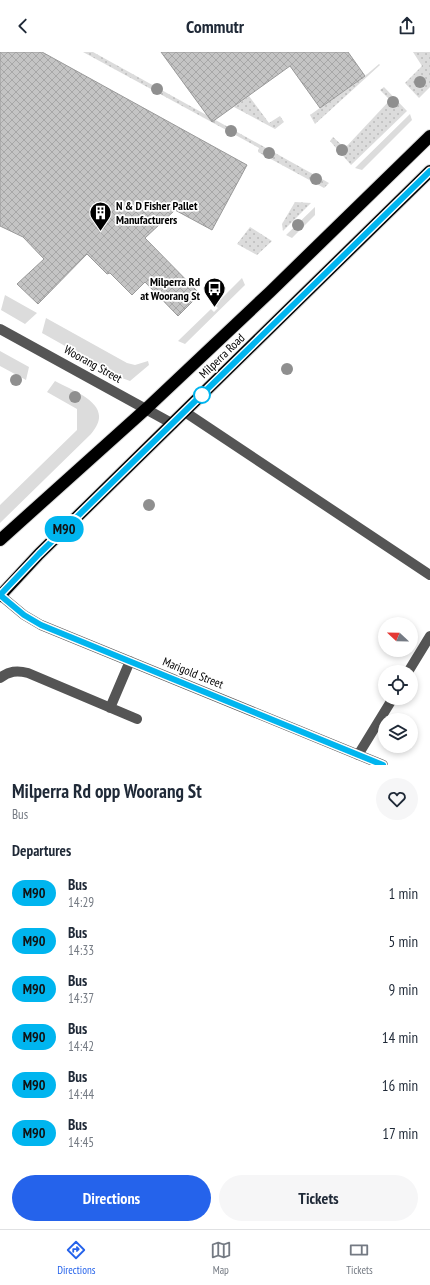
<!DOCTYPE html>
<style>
body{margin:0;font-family:"PT Sans Narrow",sans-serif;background:#f6f6f7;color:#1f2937;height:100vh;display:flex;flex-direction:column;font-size:15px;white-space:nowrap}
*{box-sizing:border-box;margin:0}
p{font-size:13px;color:#747a83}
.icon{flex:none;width:22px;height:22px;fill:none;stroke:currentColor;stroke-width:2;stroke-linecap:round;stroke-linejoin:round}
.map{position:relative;height:713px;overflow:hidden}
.panel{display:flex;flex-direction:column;background:#fff;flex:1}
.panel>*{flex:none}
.badge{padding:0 8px;border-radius:13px;font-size:14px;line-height:26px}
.needle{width:26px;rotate:292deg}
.tools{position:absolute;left:378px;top:565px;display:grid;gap:8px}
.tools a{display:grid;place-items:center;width:40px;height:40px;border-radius:50%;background:#fff;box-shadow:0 2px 6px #0003;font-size:20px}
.map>.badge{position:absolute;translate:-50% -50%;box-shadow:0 0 0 2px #fff}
h2{padding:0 12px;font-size:15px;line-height:36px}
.round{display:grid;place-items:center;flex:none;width:42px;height:42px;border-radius:21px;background:#f6f6f7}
.summary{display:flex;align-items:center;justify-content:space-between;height:68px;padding:0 12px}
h1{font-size:19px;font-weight:800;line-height:30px}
.action{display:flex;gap:8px;margin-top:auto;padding:8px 12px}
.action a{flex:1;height:46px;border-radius:24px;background:#2563eb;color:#fff;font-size:16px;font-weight:800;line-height:46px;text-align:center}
.action a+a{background:#f6f6f7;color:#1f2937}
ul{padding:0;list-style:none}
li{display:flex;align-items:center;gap:12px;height:48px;padding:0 12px}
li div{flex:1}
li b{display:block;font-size:15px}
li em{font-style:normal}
li .badge{min-width:44px;font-weight:700;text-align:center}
header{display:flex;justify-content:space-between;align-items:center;height:52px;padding:0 12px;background:#fff;font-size:18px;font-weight:800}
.dock{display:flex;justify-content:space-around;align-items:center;height:56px;border-top:1px solid #e0e1e3;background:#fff;font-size:11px;color:#747a83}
.dock a{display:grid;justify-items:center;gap:2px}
.dock .on{color:#2563eb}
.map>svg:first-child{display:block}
.grass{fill:#dcdcdc}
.park{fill:url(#park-dots)}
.building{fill:url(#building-cross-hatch);stroke:#999}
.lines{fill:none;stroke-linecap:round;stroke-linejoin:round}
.highway-casing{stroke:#dbdbdb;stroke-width:14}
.minor{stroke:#555;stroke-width:10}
.highway{stroke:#000;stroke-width:12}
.tree{fill:#8f8f8f}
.line-casing{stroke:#fff;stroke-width:9}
.line{stroke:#00b5ef;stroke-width:6}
.stop-dot{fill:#fff;stroke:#00b5ef;stroke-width:2}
.labels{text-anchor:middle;stroke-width:3.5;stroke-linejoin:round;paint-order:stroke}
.poi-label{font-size:12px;font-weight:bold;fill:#000;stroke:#fff;text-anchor:start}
.street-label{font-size:12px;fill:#000;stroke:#fff}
</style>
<header><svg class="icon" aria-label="back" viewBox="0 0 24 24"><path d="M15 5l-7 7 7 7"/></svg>Commutr<svg class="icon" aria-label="share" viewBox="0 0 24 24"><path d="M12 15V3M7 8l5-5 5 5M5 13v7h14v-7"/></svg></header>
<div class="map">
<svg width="430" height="713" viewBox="0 0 430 713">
<defs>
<pattern id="park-dots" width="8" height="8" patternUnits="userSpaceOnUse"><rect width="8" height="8" fill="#dcdcdc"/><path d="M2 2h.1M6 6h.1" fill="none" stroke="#bbb" stroke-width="1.8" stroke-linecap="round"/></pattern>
<pattern id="building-cross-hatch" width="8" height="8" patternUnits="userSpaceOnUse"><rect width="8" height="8" fill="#c4c4c4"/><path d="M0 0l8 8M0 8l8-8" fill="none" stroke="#a7a7a7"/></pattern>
</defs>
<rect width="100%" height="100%" fill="#fff"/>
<path class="grass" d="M410,62l2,6 -50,50 -7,-2z
M315,155v8l-23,23 -6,-3z
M242,226l3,7 -60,59 -7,-3 33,-32 3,3 4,-4 -3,-3z
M5,243l32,18 -12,11 -24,-14z
M46,266l81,45 8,2 13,-4 1,4 -19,16 -8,-3 -80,-45z
M0,299l29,16 -3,13 -26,-14z
M55,329c22,12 61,24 36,53l-91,89v-18l77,-75v-21l-30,-17z"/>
<path class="park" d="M83,0h10l236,131 -5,5 -66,-36 1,-4z
M413,0h17v35l-11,11 -14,-15 17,-17z
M379,12l1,1 -65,59 -5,-9 55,-39z
M384,35l23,24 -56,54 -21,-24 3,-4 12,11 45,-48 -10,-10z
M249,44l20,27 11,-7 4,6 -9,7 -41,-22z
M295,150l16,1 -28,28 -1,-7z
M250,175l22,14 -15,14 -20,-11z"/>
<path class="building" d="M0,0h42l205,113 -35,65 -37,-20 -30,28 55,56 -22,22 -33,-34 -13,13 -22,-22 -3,1 -20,-20 -49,50 -21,-20 27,-25 -21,-22 -23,-11z
M161,0h187l17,24 -45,32 -30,-42 -78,56z"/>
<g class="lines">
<defs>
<path id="highway" d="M0,488l147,-132 123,-116 160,-156
M0,544l39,-42 391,-383"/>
</defs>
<use href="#highway" class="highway-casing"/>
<path class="minor" d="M0,277l173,95
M185,360l245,163
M0,543l24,20 17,10 342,140
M408,620l22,-36
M0,626c9,-7 17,-8 28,-5l109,46
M110,656l20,-47
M358,703l35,-57"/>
<use href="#highway" class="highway"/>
</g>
<g class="tree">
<circle cx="420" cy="30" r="6"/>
<circle cx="157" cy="37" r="6"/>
<circle cx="393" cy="50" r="6"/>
<circle cx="231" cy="79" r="6"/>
<circle cx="342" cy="98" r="6"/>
<circle cx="269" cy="101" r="6"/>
<circle cx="316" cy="127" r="6"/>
<circle cx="298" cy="173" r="6"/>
<circle cx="287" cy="317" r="6"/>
<circle cx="16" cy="328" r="6"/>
<circle cx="75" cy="345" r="6"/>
<circle cx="149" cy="453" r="6"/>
</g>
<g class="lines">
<defs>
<path id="line" d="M383,713l-342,-140 -17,-10 -24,-20 39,-41 391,-383"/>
</defs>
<use href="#line" class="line-casing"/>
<use href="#line" class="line"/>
</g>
<defs>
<symbol id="building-pin" viewBox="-11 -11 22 30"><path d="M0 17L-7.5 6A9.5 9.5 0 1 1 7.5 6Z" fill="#000" stroke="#fff"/><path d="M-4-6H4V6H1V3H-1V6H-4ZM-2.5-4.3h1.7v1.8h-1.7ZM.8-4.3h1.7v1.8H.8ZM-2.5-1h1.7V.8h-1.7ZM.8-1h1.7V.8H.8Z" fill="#fff"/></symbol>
<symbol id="bus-pin" viewBox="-11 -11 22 30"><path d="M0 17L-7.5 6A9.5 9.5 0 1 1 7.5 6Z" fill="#000" stroke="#fff"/><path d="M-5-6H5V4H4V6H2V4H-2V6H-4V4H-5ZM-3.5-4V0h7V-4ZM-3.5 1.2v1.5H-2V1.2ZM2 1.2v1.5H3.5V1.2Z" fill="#fff"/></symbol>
</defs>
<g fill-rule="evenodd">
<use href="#building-pin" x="88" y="148" width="25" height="34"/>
<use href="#bus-pin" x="202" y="224" width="25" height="34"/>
</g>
<circle class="stop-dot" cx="202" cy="343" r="8"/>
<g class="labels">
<g class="poi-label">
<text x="116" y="158">N &amp; D Fisher Pallet<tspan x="116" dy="14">Manufacturers</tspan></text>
<text x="200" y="234" text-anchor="end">Milperra Rd<tspan x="200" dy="14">at Woorang St</tspan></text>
</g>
<g class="street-label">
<text transform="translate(222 304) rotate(-44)" y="4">Milperra Road</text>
<text transform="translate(93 312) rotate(29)" y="4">Woorang Street</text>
<text transform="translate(193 621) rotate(22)" y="4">Marigold Street</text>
</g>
</g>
</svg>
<div class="tools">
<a><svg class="needle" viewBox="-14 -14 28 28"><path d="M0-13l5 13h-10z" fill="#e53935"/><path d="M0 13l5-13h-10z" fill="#747a83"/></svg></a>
<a><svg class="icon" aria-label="locate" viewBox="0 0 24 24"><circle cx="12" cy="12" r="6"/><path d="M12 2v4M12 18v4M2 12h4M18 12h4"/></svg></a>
<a><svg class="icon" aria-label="layers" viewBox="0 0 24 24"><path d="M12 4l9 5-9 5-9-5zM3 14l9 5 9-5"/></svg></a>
</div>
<b class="badge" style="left:64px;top:477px;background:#00b5ef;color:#111">M90</b>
</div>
<section class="panel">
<div class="summary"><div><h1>Milperra Rd opp Woorang St</h1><p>Bus</p></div><a class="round"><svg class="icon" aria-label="heart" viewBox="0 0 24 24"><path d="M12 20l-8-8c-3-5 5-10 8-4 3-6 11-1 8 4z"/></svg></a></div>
<h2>Departures</h2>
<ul>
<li><span class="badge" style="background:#00b5ef;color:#111">M90</span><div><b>Bus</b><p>14:29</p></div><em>1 min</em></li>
<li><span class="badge" style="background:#00b5ef;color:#111">M90</span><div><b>Bus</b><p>14:33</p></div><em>5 min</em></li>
<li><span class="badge" style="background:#00b5ef;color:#111">M90</span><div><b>Bus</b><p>14:37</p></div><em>9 min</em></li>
<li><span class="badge" style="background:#00b5ef;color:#111">M90</span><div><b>Bus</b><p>14:42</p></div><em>14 min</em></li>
<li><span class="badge" style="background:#00b5ef;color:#111">M90</span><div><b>Bus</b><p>14:44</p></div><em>16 min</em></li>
<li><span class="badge" style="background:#00b5ef;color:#111">M90</span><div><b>Bus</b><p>14:45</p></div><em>17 min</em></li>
</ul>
<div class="action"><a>Directions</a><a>Tickets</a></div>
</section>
<nav class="dock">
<a class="on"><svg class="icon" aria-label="directions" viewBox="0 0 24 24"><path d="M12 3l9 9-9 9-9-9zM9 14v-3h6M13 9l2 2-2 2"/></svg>Directions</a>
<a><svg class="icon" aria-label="map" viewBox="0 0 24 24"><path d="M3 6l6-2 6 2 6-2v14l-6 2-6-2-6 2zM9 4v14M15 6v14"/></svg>Map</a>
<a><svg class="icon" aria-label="tickets" viewBox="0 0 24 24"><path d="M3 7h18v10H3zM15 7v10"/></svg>Tickets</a>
</nav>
